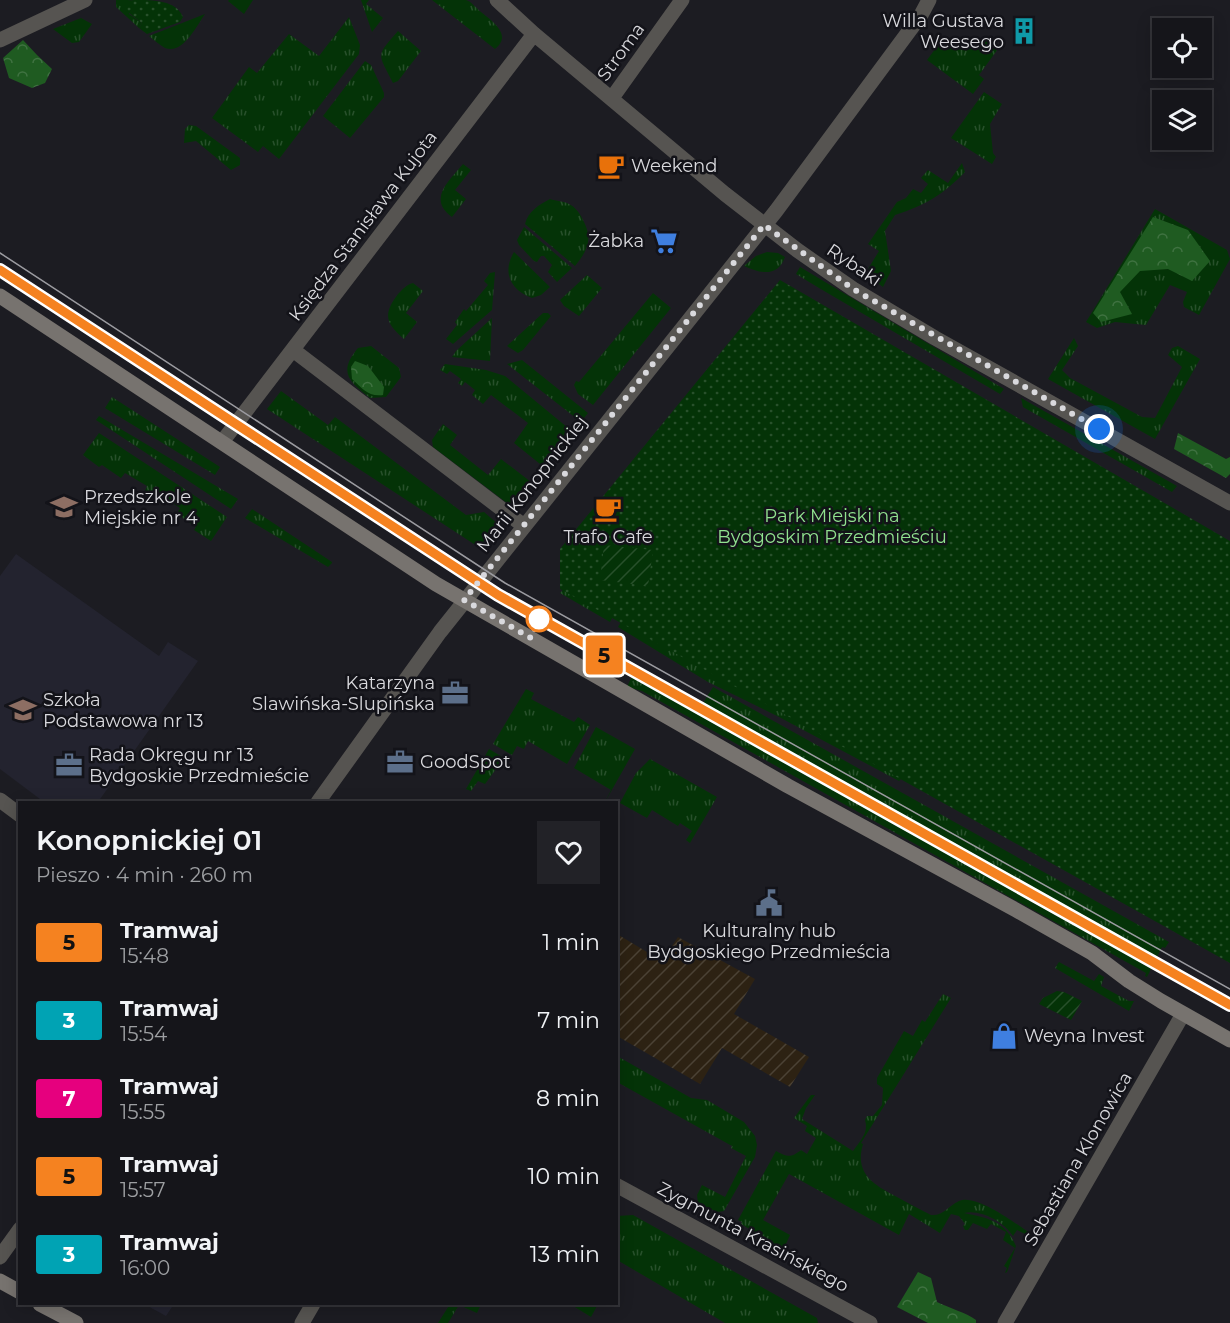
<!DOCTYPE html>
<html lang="pl">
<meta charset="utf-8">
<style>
body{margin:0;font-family:Montserrat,sans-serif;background:#222227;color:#f1f3f6;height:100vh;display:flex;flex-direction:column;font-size:22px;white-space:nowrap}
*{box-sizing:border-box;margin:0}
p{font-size:20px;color:#9d9fa2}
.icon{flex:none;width:33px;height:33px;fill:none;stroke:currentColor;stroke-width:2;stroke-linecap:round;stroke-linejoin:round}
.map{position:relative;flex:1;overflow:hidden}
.sheet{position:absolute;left:18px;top:801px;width:600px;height:504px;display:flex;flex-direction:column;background:#15151a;border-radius:0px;box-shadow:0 3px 15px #0003,0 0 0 2px #343439}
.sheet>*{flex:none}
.badge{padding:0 12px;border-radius:4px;font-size:21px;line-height:39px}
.controls{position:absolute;left:1152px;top:18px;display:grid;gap:12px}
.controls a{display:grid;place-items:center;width:60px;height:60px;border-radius:0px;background:#15151a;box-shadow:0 3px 15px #0003,0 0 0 2px #343439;font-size:30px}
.you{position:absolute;width:30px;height:30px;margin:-15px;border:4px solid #fff;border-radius:50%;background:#1a73e8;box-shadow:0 0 0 9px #1a73e833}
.map>.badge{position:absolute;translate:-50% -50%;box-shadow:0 0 0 3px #fff}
.round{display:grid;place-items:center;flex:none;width:63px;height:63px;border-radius:0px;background:#222227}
.headline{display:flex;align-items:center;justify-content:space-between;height:102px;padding:0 18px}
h1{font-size:28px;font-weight:600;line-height:45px}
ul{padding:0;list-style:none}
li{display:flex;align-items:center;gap:18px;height:78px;padding:0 18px}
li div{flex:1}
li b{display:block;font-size:22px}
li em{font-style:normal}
li .badge{min-width:66px;font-weight:700;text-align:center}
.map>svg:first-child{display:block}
.built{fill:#23232f}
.industrial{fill:url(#industrial-furrows)}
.grass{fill:url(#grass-tufts)}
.forest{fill:url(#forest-crowns)}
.park{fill:url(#park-dots)}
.garden{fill:url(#garden-furrows)}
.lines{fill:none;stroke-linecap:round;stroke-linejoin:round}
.street{stroke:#565451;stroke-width:15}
.secondary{stroke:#77736f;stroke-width:15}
.tram{stroke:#9b9ba0;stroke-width:1.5}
.line-casing{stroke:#fff;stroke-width:14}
.line{stroke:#f58220;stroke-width:9}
.walk{stroke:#d9d9dd;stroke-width:6;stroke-dasharray:0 10.8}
.stop-dot{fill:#fff;stroke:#f58220;stroke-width:3}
.labels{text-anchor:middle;stroke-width:5;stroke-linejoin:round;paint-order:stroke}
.poi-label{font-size:18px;fill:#d9d9dd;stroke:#131319;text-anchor:start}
.street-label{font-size:18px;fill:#d9d9dd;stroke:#131319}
.park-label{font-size:18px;fill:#91e28f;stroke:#131319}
</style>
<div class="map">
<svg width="1230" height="1323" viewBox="0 0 1230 1323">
<defs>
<pattern id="industrial-furrows" width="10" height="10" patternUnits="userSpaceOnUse" patternTransform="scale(1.5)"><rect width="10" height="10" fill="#2d2213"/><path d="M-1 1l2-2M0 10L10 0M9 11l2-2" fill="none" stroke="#4b4235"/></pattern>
<pattern id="grass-tufts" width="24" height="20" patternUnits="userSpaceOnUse" patternTransform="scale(1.5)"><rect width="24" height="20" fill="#043307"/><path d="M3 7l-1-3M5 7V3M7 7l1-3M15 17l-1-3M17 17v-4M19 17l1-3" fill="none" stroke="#28502b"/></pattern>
<pattern id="forest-crowns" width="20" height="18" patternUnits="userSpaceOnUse" patternTransform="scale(1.5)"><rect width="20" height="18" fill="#1f5b21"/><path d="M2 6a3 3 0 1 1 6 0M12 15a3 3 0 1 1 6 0" fill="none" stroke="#3f7241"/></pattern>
<pattern id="park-dots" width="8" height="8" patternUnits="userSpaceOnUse" patternTransform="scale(1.5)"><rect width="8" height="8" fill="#043307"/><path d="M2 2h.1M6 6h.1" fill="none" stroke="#28502b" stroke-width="1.8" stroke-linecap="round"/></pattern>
<pattern id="garden-furrows" width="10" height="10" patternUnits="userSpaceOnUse" patternTransform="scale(1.5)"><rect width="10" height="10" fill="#043307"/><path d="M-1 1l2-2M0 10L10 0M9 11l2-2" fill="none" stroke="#28502b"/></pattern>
</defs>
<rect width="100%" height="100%" fill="#1c1c22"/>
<path class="built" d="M16,554l143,102 9,-14 30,19 -100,141h-54l-44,-33v-193z
M144,1304h30l-8,12z"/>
<path class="industrial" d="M617,934l45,27 16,-24 77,42 -21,35 75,43 -19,30 -68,-39 -22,36 -83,-48 -1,-5 4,-5 -4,-2z"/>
<path class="grass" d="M116,0h18l-6,1 1,13 13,9 -3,5 -23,-21z
M229,0h24l-9,14 -16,-13z
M361,0h8l-3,4 17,14 -11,14z
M432,0c10,0 24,0 34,0 5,1 10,8 15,12 11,9 32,23 14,37z
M205,14c-8,11 -22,41 -40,34 -5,-3 -11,-8 -16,-12z
M349,17l11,28 -1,9 -80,105 -16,-13 -5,6 -46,-34 37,-51 8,6 32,-39 30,22z
M81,18l11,6 -13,18 -7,1 -19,-14z
M398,31l23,20 -23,30 -5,2c-15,-30 -18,-26 5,-52z
M984,40l14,9 -19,26 5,4 -11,15 -46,-34 14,-19c16,6 28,6 43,-1z
M365,61l6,4 13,28v4l-34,41 -27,-22z
M984,92l18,12 -12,20 3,29 3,4 -4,7 -41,-26z
M189,125l7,1 44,32v7l-9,5 -35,-29 -12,2 1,-14z
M962,163l3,9c-21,22 -41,34 -70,43l-10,16 6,40 -8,16 -18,-13 14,-23 -11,-7 29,-42 9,-4 7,-9 8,4 7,-9 -7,-6 7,-8 20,13z
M463,164l8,6 -16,20 11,9 -14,18c-25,-18 -3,-36 11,-53z
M550,199c6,2 14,2 19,5 6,3 10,8 13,14 11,20 7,31 -7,48l-50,-42c3,-13 14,-19 25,-25z
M1155,209l72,41 3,9 -31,56 -15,-8 -1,-5 4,-10 -17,-7 -24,40 -31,-3 -18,6 -11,-6z
M524,227l48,41 -15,14 -9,-10 4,-7 -8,-9h-3l-4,6 -3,-1 -15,-16 -2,-5z
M514,252l36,35 -9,8 -9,3c-22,-8 -30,-26 -18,-46z
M767,252l11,1 7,4c-7,20 -24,17 -41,9l12,-10z
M800,267l204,122 -4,5 -181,-106 -23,-14z
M495,272l-3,38 -39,34 -7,-5 11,-14 -2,-3 9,-13 2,2 22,-26 -4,-4 6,-8z
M587,275l15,13 -23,28 -15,-10 -4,-6z
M413,283l10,8 -17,22 11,9 -13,17c-19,-16 -21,-25 -6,-45 5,-5 8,-9 15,-11z
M653,293l18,15 -78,97 -15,-11 -4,-9 2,-4 3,1z
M543,313h5l3,3 -28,34 -5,3 -11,-7z
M492,318l-2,43 -38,-4 4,-6z
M1074,338l4,8 -16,24 8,8 72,39 13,1 27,-51 -14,-12 4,-7 6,-2 22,13 -45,80 -107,-60z
M371,346l28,22 2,9 -15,20 -16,1c-20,-16 -33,-25 -12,-50z
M522,360l66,53 -7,9 -74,-58z
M445,364l41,6 19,6 68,56 -28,36 -31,-25 14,-20 -37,-28 -8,9 -11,-9 3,-5 -10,-8 -3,4 -4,-3 3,-4 -11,-8 -3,3 -7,-4z
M281,391l47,34 7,-8 131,98 18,-3 15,13 -19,23 -213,-139z
M112,397l108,70 -5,8 -110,-67z
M1021,398l156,88 -5,6 -149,-85z
M99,416l139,83 -7,10 -135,-89z
M443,424l14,11 -7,10 38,30 13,-16 30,23 -20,24 -78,-59 -1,-7z
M99,433l128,84 -16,24 -17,-11 2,-3 -19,-13 3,-6 -22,-14 -3,3 -10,-6 2,-5 -22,-13 -4,5 -19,-13 -3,2 -16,-12z
M252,509l80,53v1l-4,4 -83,-49z
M564,589l58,10 -12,23 -50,-29z
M630,605l281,164 -12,12 -120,-64 -71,-35 -90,-55z
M632,676l65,37 16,-26 456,255 -4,6 -3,-1 -15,30 -2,-1 1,-3 -504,-282 -15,-4z
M526,689l8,4 -3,6 43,23 4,-5 12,8 -23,39 -39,-23 -4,8 -7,-3 -5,9 -19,-11z
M596,727l39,22 -30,53 6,-12 -37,-22z
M489,749l20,12 -2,4 3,2 -2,3 -9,-5 -14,19 -7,-3 -7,10 -5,-2z
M650,759l67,38 -27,46 -4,-3 6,-9 -12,-8 -2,3 -26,-16 -5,8 -27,-15 16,-30z
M1059,962l35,19 5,-7 5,3 -3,9 28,15h5l-5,10 -74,-43z
M943,994l8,4 -90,145 2,1c-9,30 11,41 34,53 11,6 22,12 34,18 13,1 17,-9 28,-14 17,-8 57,23 71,32l-1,3 -12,-6 -4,6c-9,-14 -32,-27 -49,-23 24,5 41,8 52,33l-9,26 -2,1 2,-5 -3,-2 11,-18 -12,-8 3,-8 -15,-8 -4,5 -14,-6 -5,7h-3l-2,-4 2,-2 -6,-8 -8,-2 -11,19 -31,-19 -10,21 -110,-61 -26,46 27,15 -5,11 -4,2 -40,-24 1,-2 -4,-2 38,-69c11,6 15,7 25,-1l6,4 9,-16 -11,-7 2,-5 -13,-8 17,-23h4l-9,13 -4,11 51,32c7,-10 16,-18 12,-31l2,-4h6l9,-11 1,-17 -6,-4v-6l27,-47 9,5 9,-16 3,2z
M617,1056l74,42 16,2 37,22 11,14 2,9 -2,12 -31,54 -7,1 -19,-9 -1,-8 5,-10 23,12 21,-41 -15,-8 1,-2 -115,-64z
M633,1215l184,103 1,5h-93l-108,-63v-44z
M450,1304h31l-4,9 -18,-8 -11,18h-10z
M570,1304h22l5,2 -6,11z"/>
<path class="forest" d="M23,40l14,15 15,14 -7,14 -13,5 -23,-10 -6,-20z
M1153,217l35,13 22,31 -18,20 -24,-12 -28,2 -20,21 12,22 -31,8 -8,-9z
M355,361l13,5 16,21 -1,8c-15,2 -21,-7 -31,-16l-1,-12z
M1178,433l48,26 4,-2v17l-4,4 -52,-29z
M918,1272l13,6 6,24c12,6 30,11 39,18v3h-48l-31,-16z"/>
<path class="park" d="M134,0c20,0 42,0 49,17l-3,5 -33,12 -8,-6 3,-5 -18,-14 4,-8z
M780,280l450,261v422l-670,-374v-40z"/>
<path class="garden" d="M604,545l49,5 -5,36 -48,-6z
M1057,991l7,1 18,9 -11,19 -32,-16 4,-6z"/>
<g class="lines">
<path class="street" d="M497,0l37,34 191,160 72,56 56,39 82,49 295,165
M0,40l85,-40
M612,98l70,-98
M293,350l231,176
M222,442l312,-408
M0,800l20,15
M318,802l122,-170 336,-421 145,-196 8,-15
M616,1185l254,138
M0,1257l20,-28
M302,1323l11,-19
M1005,1323l178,-309"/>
<path class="secondary" d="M0,296l436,288 352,202 228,124 76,43 37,28 32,20 69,39
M0,1281l20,11
M40,1304l36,19"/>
<path class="tram" d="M0,253l505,330 725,406
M0,270l498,325 732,410"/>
</g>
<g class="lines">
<defs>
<path id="line" d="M0,270l498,325 732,410"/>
</defs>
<use href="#line" class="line-casing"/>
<use href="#line" class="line"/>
<path class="walk" d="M539,619l-8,19 -67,-38 300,-375 89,64 246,140"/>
</g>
<defs>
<symbol id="building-bare" viewBox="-9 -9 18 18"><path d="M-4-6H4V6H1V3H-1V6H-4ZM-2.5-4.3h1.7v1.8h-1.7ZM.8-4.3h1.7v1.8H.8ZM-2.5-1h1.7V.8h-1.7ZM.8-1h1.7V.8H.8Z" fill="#0f9aa8" stroke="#131319" stroke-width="2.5" paint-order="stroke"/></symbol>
<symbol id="cafe-bare" viewBox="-9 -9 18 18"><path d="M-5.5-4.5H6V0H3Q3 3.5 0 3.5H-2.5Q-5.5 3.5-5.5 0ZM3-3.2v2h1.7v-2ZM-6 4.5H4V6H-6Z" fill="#e8710a" stroke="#131319" stroke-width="2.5" paint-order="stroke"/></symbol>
<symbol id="supermarket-bare" viewBox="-9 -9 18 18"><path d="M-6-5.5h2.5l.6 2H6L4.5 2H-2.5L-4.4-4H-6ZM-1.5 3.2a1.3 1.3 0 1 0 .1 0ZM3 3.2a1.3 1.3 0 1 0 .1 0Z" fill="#3f7fe0" stroke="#131319" stroke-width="2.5" paint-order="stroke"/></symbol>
<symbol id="school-bare" viewBox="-9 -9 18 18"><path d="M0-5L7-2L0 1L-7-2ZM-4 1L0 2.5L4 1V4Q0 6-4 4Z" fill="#8d6e63" stroke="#131319" stroke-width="2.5" paint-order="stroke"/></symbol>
<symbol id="office-bare" viewBox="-9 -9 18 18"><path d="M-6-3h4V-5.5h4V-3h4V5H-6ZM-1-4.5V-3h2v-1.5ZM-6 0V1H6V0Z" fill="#5c6f8a" stroke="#131319" stroke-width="2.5" paint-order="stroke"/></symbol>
<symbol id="civic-bare" viewBox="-9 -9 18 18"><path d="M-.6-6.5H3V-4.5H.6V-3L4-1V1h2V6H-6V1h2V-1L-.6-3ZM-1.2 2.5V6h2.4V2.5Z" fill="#5c6f8a" stroke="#131319" stroke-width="2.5" paint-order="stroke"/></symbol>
<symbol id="shop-bare" viewBox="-9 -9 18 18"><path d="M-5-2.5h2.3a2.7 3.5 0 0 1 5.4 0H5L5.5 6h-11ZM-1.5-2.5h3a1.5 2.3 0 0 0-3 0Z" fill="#3f7fe0" stroke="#131319" stroke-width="2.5" paint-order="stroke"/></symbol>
</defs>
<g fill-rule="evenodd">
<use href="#building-bare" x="1005" y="12" width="38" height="38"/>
<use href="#cafe-bare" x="592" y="147" width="38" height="38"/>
<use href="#supermarket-bare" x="645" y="222" width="38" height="38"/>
<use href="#school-bare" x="45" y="488" width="38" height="38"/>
<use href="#cafe-bare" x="589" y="490" width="38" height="38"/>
<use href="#office-bare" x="436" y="674" width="38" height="38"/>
<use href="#school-bare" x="4" y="691" width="38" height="38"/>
<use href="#office-bare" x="381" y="743" width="38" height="38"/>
<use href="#office-bare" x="50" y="746" width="38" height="38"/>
<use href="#civic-bare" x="750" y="884" width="38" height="38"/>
<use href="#shop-bare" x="985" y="1017" width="38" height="38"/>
</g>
<circle class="stop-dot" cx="539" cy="619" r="12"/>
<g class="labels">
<g class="poi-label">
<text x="1004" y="27" text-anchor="end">Willa Gustava<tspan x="1004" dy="21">Weesego</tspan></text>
<text x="631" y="172">Weekend</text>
<text x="644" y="247" text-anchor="end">Żabka</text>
<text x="84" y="503">Przedszkole<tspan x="84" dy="21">Miejskie nr 4</tspan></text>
<text x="608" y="543" text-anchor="middle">Trafo Cafe</text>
<text x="435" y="689" text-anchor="end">Katarzyna<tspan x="435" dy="21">Slawińska-Slupińska</tspan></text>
<text x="43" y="706">Szkoła<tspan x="43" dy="21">Podstawowa nr 13</tspan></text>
<text x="89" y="761">Rada Okręgu nr 13<tspan x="89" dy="21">Bydgoskie Przedmieście</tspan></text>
<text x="420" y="768">GoodSpot</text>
<text x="769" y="937" text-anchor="middle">Kulturalny hub<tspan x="769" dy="21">Bydgoskiego Przedmieścia</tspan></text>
<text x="1024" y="1042">Weyna Invest</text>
</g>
<g class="street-label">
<text transform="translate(621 52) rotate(-54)" y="6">Stroma</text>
<text transform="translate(363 226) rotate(-53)" y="6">Księdza Stanisława Kujota</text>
<text transform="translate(854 265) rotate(34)" y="6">Rybaki</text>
<text transform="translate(532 484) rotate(-52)" y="6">Marii Konopnickiej</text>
<text transform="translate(1078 1159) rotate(-60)" y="6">Sebastiana Klonowica</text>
<text transform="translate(753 1237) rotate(28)" y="6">Zygmunta Krasińskiego</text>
</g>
<g class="park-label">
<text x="832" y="522">Park Miejski na<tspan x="832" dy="21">Bydgoskim Przedmieściu</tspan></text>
</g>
</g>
</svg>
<div class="controls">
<a><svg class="icon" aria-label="locate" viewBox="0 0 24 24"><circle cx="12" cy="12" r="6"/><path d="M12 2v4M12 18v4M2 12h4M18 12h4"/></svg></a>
<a><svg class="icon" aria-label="layers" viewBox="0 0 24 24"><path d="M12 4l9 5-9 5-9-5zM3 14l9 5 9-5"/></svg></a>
</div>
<div class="you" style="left:1099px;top:429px"></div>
<b class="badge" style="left:604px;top:655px;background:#f58220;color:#111">5</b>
<section class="sheet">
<div class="headline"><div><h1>Konopnickiej 01</h1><p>Pieszo · 4 min · 260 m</p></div><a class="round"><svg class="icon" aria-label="heart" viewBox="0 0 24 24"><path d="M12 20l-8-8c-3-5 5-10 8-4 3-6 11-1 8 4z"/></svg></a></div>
<ul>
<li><span class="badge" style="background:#f58220;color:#111">5</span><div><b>Tramwaj</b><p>15:48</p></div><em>1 min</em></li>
<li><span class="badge" style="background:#00a3b4;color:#fff">3</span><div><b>Tramwaj</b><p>15:54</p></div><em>7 min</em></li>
<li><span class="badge" style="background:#e6007e;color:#fff">7</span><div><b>Tramwaj</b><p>15:55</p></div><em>8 min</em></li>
<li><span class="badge" style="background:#f58220;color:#111">5</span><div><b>Tramwaj</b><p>15:57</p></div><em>10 min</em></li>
<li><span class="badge" style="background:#00a3b4;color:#fff">3</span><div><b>Tramwaj</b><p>16:00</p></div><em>13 min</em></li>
</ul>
</section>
</div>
